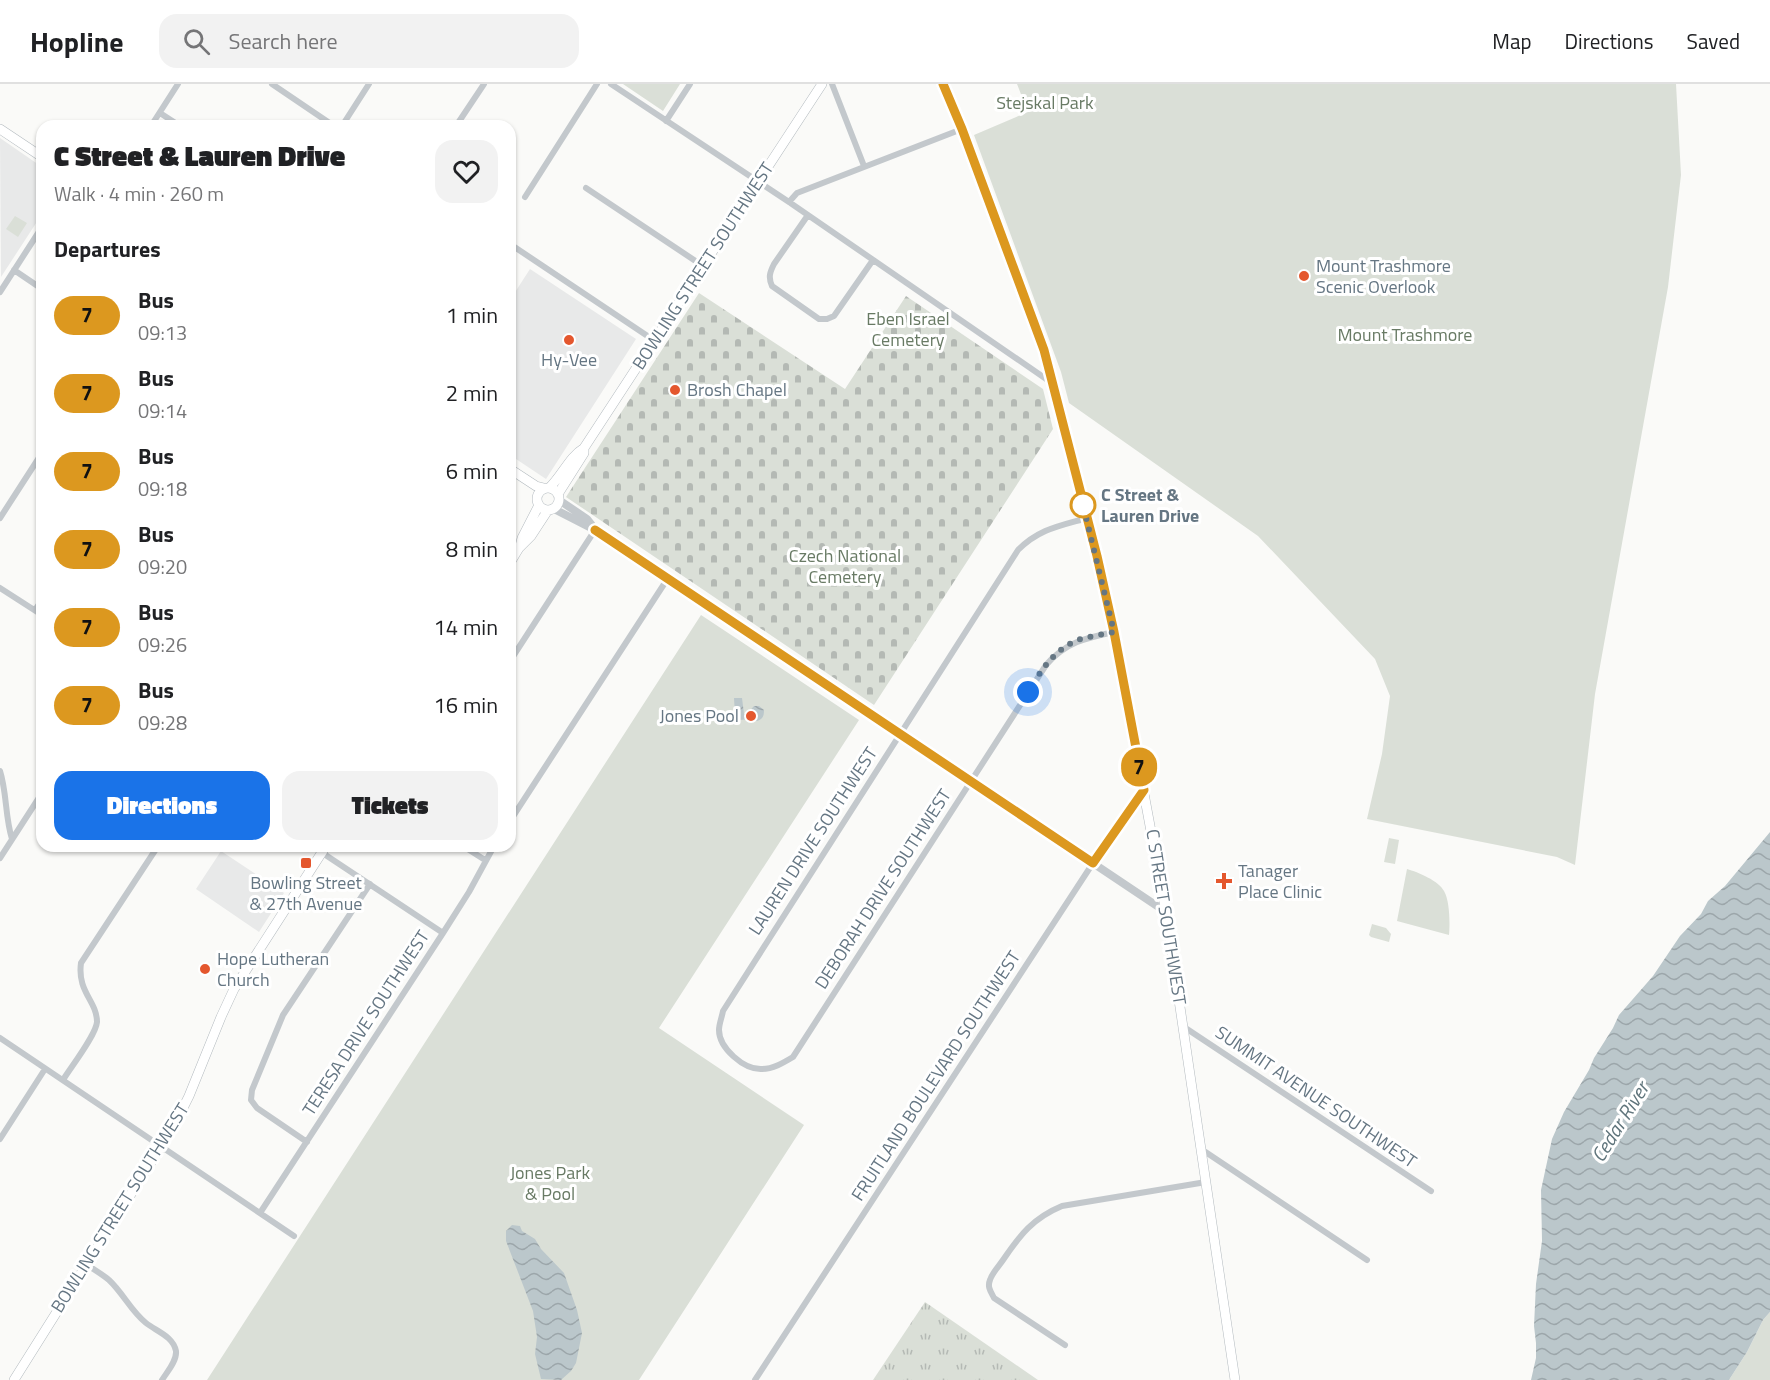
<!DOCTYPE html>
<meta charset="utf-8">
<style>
body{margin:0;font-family:"Titillium Web",sans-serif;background:#f2f2f2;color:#202124;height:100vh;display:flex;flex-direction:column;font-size:22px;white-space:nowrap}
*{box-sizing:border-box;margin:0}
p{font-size:20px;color:#757577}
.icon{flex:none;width:33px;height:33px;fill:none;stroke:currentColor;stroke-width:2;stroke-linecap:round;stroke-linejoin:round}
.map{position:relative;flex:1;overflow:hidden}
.panel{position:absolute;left:36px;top:36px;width:480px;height:732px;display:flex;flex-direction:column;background:#fff;border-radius:18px;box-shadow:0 2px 4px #0004}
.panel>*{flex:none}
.badge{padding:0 12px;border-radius:20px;font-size:21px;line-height:39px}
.you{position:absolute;width:30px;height:30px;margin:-15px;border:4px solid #fff;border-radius:50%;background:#1a73e8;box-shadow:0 0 0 9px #1a73e833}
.map>.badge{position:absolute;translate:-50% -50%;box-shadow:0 0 0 3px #fff}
h2{padding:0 18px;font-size:22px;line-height:54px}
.round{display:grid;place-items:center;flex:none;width:63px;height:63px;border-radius:18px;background:#f2f2f2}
.head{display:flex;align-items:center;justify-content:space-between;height:102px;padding:0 18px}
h1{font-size:28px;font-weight:800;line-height:45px}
.button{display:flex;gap:12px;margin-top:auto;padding:12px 18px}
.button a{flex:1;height:69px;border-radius:18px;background:#1a73e8;color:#fff;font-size:24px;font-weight:800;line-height:69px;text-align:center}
.button a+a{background:#f2f2f2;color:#202124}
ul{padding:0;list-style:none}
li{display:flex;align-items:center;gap:18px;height:78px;padding:0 18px}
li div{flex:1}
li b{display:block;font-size:22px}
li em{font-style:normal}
li .badge{min-width:66px;font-weight:700;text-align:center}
header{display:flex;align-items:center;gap:36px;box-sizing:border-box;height:84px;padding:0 30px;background:#fff;border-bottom:2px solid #e0e0e0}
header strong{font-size:28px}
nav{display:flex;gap:33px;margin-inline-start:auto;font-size:21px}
.search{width:420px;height:54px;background:#f2f2f2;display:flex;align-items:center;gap:15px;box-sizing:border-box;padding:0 21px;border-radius:18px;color:#757577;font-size:22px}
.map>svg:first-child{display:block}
.built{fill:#e8e9e9}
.grass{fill:url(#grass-tufts)}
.cemetery{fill:url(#cemetery-stones)}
.green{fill:#dadfd7}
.water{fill:url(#water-waves)}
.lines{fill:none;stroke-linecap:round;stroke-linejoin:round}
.secondary-casing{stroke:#b3babf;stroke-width:10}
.minor{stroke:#c3c8cc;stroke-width:6}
.tertiary{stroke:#c3c8cc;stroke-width:8}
.secondary{stroke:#fff;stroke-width:9}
.line-casing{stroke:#fff;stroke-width:14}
.line{stroke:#dc981f;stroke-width:9}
.walk{stroke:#657683;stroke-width:6;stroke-dasharray:0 10.8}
.poi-dot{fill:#e4572e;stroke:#fff;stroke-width:2}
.stop-dot{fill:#fff;stroke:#dc981f;stroke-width:3}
.labels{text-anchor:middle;stroke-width:6;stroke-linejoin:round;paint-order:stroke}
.park-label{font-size:18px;fill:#687a64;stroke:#fff}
.street-label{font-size:18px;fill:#657683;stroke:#fff}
.poi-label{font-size:18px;fill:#657683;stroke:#fff;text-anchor:start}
.stop-label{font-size:18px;font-weight:bold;fill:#657683;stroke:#fff;text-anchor:start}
.water-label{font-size:20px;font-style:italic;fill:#60757c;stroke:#fff}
</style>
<header>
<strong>Hopline</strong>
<div class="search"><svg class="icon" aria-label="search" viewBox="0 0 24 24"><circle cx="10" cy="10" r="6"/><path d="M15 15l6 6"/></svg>Search here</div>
<nav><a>Map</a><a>Directions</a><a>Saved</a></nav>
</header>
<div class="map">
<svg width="1770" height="1296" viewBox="0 0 1770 1296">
<defs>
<pattern id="grass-tufts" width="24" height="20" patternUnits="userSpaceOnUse" patternTransform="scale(1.5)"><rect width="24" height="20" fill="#dadfd7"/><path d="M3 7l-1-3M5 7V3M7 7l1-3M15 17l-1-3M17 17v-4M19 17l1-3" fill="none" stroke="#b4b9b4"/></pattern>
<pattern id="cemetery-stones" width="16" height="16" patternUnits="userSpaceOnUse" patternTransform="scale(1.5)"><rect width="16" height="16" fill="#dadfd7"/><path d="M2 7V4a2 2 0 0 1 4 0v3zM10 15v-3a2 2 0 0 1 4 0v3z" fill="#b4b9b4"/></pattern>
<pattern id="water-waves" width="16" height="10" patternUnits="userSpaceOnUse" patternTransform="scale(1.5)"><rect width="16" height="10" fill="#bbc7cb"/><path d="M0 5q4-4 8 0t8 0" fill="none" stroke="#9ca6aa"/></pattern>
</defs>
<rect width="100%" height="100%" fill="#fafaf8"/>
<path class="built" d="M0,54l42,29v47l-41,63z
M530,185l106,70 -90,140 -36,-24v-155z
M221,767l63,42 -25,39 -63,-43z"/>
<path class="grass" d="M925,1218l113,78h-165z"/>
<path class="cemetery" d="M699,209l146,96 61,-93 137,93 10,40 -179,276 -308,-208z"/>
<path class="green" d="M623,0h57l-17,27z
M1017,0h659l5,91 -13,112 -73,407 -20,171 -18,-8 -190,-38 15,-65 8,-58 -15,-37 -117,-123 -189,-133 -8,-31 -87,-237 54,-23z
M15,132l12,7 -9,14 -12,-8z
M701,531l158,105 -200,308 145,97 -165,255h-432z
M1389,754l10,2 -4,24 -11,-2z
M1407,785c11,3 32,12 37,22 6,10 6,34 5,44l-52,-14z
M1372,840l14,4 5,6 -2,8 -18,-5 -2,-2z
M1770,1228v68h-41l18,-28 16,-32z"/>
<path class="water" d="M734,614h8l2,16h3l7,-8h5l5,4c0,6 -1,9 -7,11l-6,-2 -23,2 -1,-5 8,-1z
M1770,748v480l-7,8 -16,32 -18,28h-198l5,-22v-15l-2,-17 2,-42 6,-43 -1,-51 11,-51 12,-27 25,-42 5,-12 19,-30 6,-13 34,-39 27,-40 21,-22 7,-13 17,-15z
M512,1141l8,1 2,5 13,8 6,10 23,24 13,37 5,23 -6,30 -5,8 -10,9 -20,-1 -6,-25 2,-17 -4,-26 -27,-70v-10z"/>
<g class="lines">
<defs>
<path id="secondary" d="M943,0l19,45 81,221 58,222 13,60 52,280 69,468
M0,45l42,28
M510,385l26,17 8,2
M537 415a11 11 0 1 1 22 0a11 11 0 1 1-22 0Z
M549,404c13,-12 20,-31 35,-40
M558,410l26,-41v-5l238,-364
M520,462l2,-8 17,-33
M510,479l9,-15 12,-12 17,-26
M14,1296l161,-256 14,-28 32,-79 13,-28 92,-143"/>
</defs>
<use href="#secondary" class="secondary-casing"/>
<path class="minor" d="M272,0l62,42
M611,0l178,118 263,181
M832,0l32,82
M160,29l20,13
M666,37l24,-37
M151,42l27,-42
M342,42l27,-42
M456,42l28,-42
M586,104l117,78
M525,113l72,-113
M789,118l8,-9 165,-64
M808,131l-34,49c-4,8 -6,13 -2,22l47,33h8l7,-3 39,-56
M510,160l145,97
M14,186l28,19
M0,208l42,-65
M0,434l42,-65
M1087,434c-28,8 -48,11 -69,32l-295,461c-1,6 -4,13 -4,19 0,18 25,40 43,39 11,0 21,-6 31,-12l253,-392c20,-23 40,-27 68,-33
M0,504l42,27
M35,526l7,-10
M510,577l85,-131
M0,687c7,22 5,46 12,68
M510,737l158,-243
M312,762l131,87
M463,762l22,14
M0,774l42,-65
M1184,943l247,164
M0,954l294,198
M63,996c8,-13 33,-45 34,-58 0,-21 -20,-30 -16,-59l77,-117
M0,1055l45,-70
M307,1058l-50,-34 -6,-8 1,-10 31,-75 87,-131
M1201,1065l166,111
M260,1129l183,-280 26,-41 25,-46
M86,1180c7,5 16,10 23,16 14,13 22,31 37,43 10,8 27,13 30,28 1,10 -9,21 -14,29
M1065,1261l-71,-47c-3,-6 -7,-11 -4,-18 2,-7 9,-14 13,-20 17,-25 30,-42 59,-54l144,-24
M755,1296l338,-517 50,-72"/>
<path class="tertiary" d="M559,416l28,19 7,9
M554,425l41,21 571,382"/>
<use href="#secondary" class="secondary"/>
</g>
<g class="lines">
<defs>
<path id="line" d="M595,446l498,333 51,-73 -30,-158 -17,-76 -53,-206 -82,-221 -19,-45"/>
</defs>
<use href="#line" class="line-casing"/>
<use href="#line" class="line"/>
<path class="walk" d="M1028,608c13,-22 28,-45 53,-53 11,-3 23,-5 33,-7l-31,-127"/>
</g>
<g class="poi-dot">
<circle cx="1304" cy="192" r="6"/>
<circle cx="569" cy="256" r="6"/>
<circle cx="675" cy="306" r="6"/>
<circle cx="751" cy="632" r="6"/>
<rect x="300" y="773" width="12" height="12" rx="3"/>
<path d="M1221 788h6v6h6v6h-6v6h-6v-6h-6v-6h6z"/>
<circle cx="205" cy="885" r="6"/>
</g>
<circle class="stop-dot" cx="1083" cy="421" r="12"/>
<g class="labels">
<g class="park-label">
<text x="1045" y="25">Stejskal Park</text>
<text x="908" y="241">Eben Israel<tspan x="908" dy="21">Cemetery</tspan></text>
<text x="1405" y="257">Mount Trashmore</text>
<text x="845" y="478">Czech National<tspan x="845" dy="21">Cemetery</tspan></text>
<text x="550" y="1095">Jones Park<tspan x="550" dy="21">&amp; Pool</tspan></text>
</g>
<g class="street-label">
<text transform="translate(703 182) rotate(-57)" y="6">BOWLING STREET SOUTHWEST</text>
<text transform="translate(813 757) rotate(-57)" y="6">LAUREN DRIVE SOUTHWEST</text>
<text transform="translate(883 805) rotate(-57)" y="6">DEBORAH DRIVE SOUTHWEST</text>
<text transform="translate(1166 833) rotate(81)" y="6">C STREET SOUTHWEST</text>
<text transform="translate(366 939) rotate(-57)" y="6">TERESA DRIVE SOUTHWEST</text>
<text transform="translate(936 992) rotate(-57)" y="6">FRUITLAND BOULEVARD SOUTHWEST</text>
<text transform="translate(1316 1013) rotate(34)" y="6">SUMMIT AVENUE SOUTHWEST</text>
<text transform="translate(120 1124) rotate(-58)" y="6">BOWLING STREET SOUTHWEST</text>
</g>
<g class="poi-label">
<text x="1316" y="188">Mount Trashmore<tspan x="1316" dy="21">Scenic Overlook</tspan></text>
<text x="569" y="282" text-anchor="middle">Hy-Vee</text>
<text x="687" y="312">Brosh Chapel</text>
<text x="739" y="638" text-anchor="end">Jones Pool</text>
<text x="1238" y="793">Tanager<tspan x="1238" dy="21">Place Clinic</tspan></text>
<text x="306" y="805" text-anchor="middle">Bowling Street<tspan x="306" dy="21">&amp; 27th Avenue</tspan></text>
<text x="217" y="881">Hope Lutheran<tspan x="217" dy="21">Church</tspan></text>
</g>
<g class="stop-label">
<text x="1101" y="417">C Street &amp;<tspan x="1101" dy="21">Lauren Drive</tspan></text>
</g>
<g class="water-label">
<text transform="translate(1620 1038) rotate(-58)" y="7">Cedar River</text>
</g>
</g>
</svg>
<div class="you" style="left:1028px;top:608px"></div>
<b class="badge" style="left:1139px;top:683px;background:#dc981f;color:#111">7</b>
<section class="panel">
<div class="head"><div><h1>C Street &amp; Lauren Drive</h1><p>Walk · 4 min · 260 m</p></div><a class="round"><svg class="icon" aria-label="heart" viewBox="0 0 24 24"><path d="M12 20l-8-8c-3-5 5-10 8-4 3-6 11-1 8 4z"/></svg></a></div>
<h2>Departures</h2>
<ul>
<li><span class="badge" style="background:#dc981f;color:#111">7</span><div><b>Bus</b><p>09:13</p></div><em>1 min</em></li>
<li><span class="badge" style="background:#dc981f;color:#111">7</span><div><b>Bus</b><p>09:14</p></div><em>2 min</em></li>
<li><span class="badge" style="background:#dc981f;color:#111">7</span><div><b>Bus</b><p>09:18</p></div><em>6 min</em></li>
<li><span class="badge" style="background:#dc981f;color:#111">7</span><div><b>Bus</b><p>09:20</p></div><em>8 min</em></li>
<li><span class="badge" style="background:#dc981f;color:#111">7</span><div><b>Bus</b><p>09:26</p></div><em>14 min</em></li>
<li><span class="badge" style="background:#dc981f;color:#111">7</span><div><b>Bus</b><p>09:28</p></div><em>16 min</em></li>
</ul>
<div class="button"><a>Directions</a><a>Tickets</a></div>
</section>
</div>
